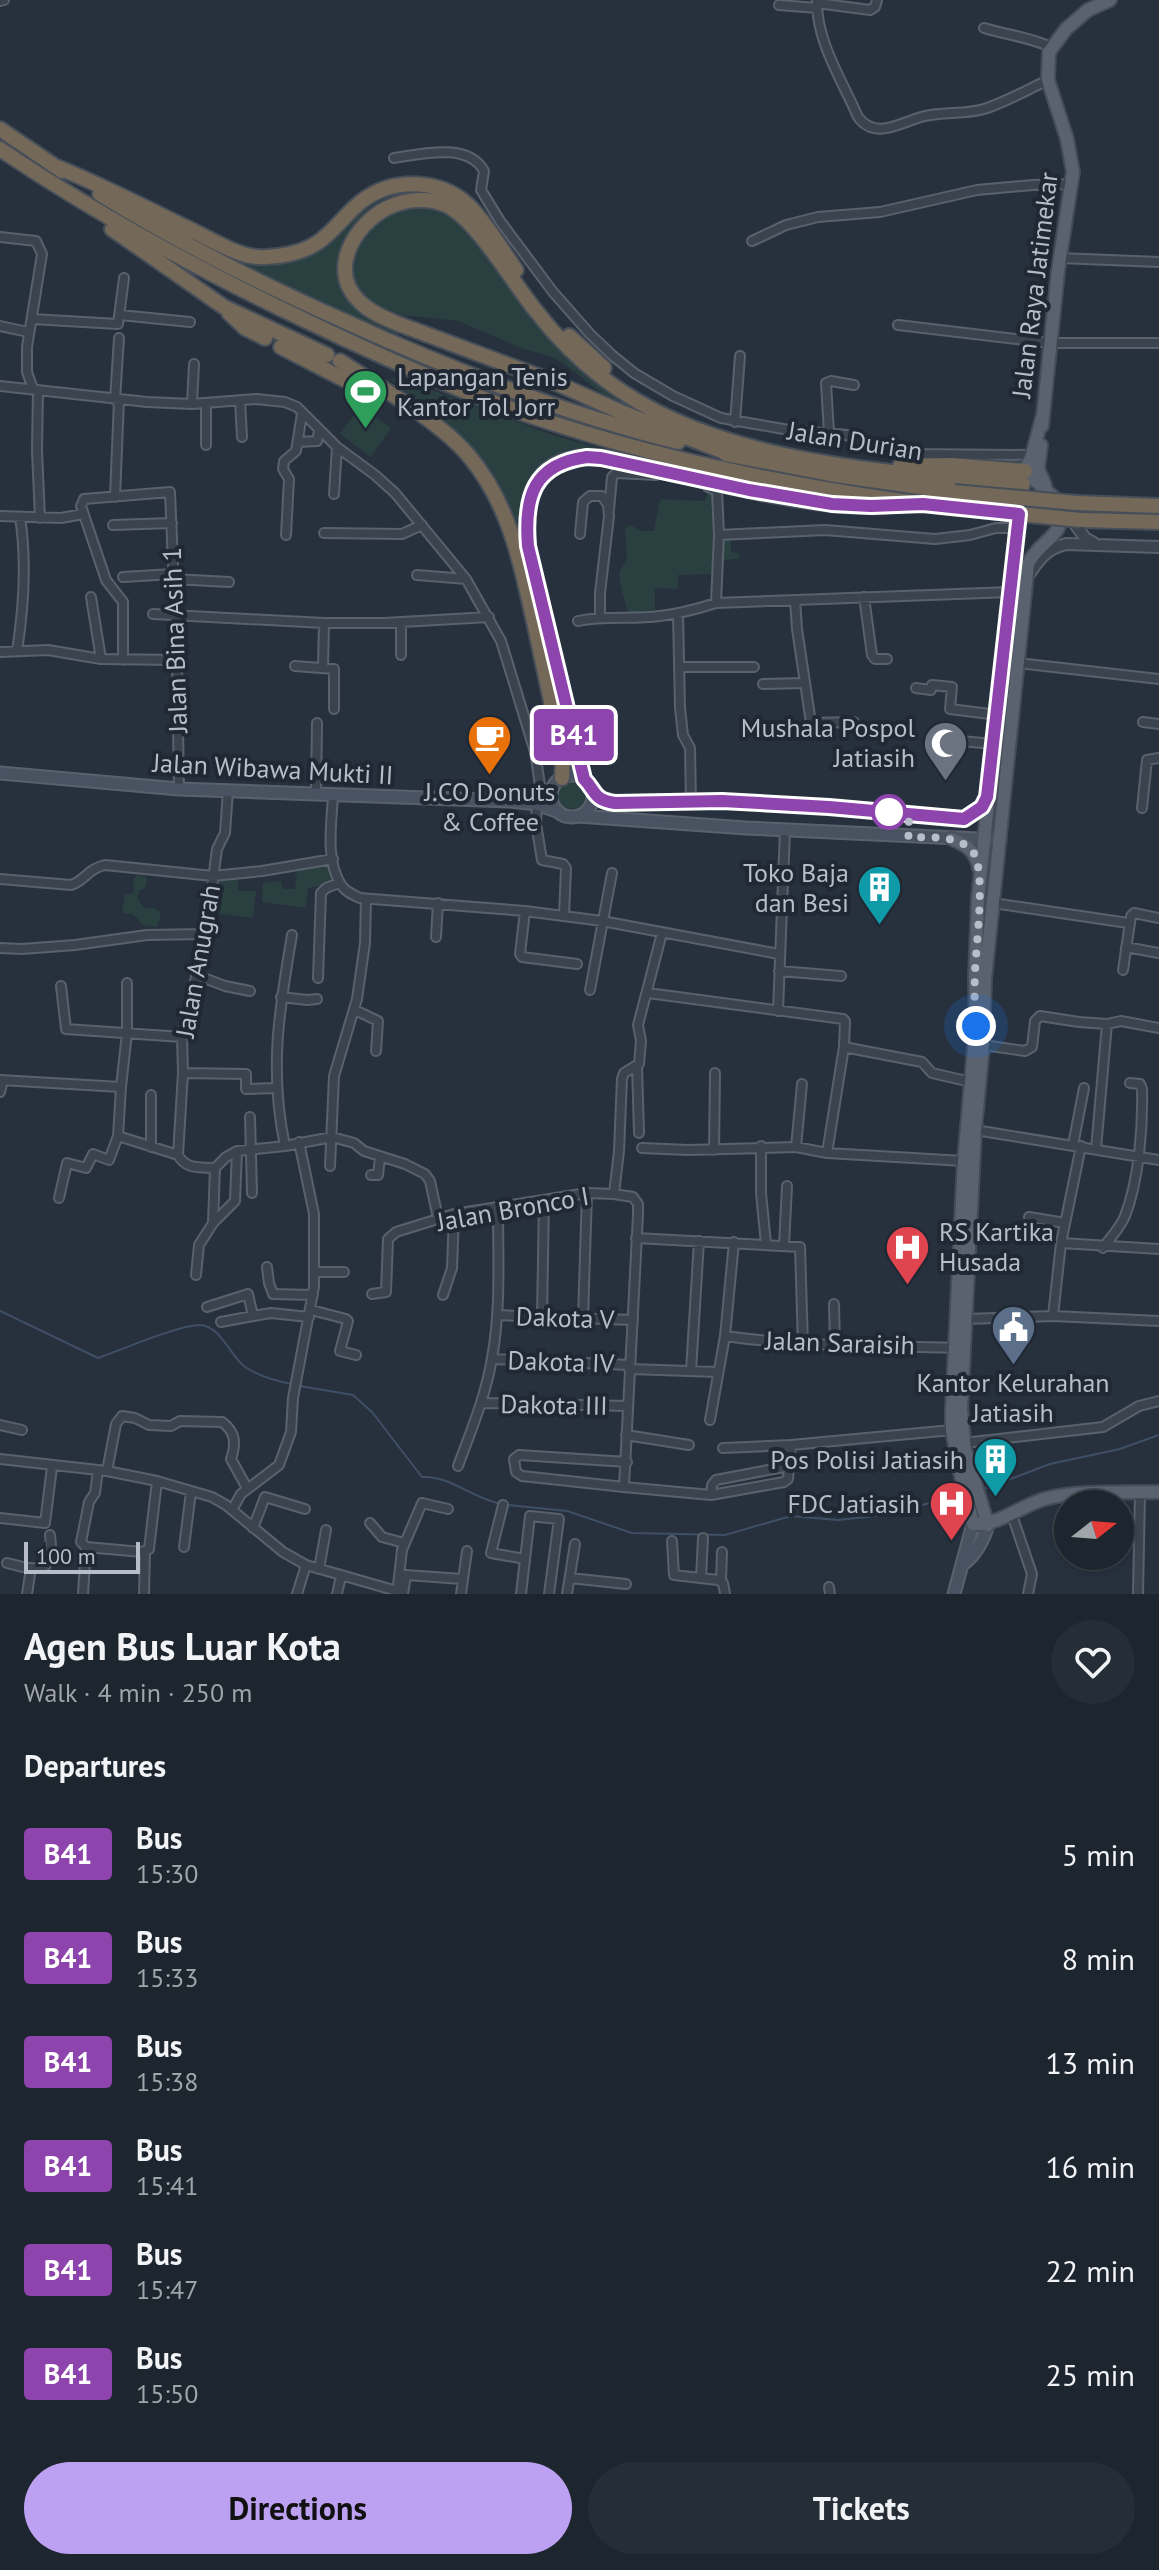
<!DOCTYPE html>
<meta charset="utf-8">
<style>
body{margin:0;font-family:"PT Sans",sans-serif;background:#252d36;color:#f1f3f6;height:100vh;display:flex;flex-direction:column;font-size:30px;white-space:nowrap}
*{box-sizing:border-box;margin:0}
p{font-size:26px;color:#a0a5aa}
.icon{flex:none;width:44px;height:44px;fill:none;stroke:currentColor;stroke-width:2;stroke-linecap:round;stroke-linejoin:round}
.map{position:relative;height:1594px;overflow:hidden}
.drawer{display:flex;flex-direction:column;background:#1d252e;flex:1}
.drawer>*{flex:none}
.badge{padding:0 16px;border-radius:6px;font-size:28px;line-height:52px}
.needle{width:52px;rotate:73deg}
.tools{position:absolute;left:1054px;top:1490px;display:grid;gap:16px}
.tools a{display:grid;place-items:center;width:80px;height:80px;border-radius:50%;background:#1d252e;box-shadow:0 2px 6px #0004,0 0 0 2px #3b424a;font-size:40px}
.scale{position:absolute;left:24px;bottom:20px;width:116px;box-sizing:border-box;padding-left:8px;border:4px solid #b7bec9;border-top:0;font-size:22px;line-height:28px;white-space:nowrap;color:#b7bec9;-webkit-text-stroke:6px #202833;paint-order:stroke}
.you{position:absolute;width:40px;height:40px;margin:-20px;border:6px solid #fff;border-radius:50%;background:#1a73e8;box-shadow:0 0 0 12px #1a73e833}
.map>.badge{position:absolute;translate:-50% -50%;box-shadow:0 0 0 4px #fff}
h2{padding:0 24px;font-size:30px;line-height:72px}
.round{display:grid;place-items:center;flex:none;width:84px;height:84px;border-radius:42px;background:#252d36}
.head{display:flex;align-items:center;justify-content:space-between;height:136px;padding:0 24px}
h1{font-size:38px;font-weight:800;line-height:60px}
.primary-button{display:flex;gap:16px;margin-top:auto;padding:16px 24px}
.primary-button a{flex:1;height:92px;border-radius:48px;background:#bca0f2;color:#111;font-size:32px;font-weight:800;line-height:92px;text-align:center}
.primary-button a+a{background:#252d36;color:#f1f3f6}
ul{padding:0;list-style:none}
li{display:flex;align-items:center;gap:24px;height:104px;padding:0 24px}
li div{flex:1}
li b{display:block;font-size:30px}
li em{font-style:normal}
li .badge{min-width:88px;font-weight:700;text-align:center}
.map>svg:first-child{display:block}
.green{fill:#2a3f40}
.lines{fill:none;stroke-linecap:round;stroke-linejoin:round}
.stream{stroke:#3e4f66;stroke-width:2}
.minor-casing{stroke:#59616c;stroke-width:12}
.tertiary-casing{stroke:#59616c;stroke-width:14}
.secondary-casing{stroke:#59616c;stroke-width:15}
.primary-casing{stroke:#444c57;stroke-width:16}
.motorway-casing{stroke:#464e59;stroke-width:18}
.minor{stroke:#3b434e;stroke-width:8}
.tertiary{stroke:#3b434e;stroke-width:10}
.secondary{stroke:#495261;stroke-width:11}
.primary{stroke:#59626e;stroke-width:12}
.motorway{stroke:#746959;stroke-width:14}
.motorway-bridge-casing{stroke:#464e59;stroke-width:18;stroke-linecap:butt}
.motorway-bridge{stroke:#746959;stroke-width:14}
.line-casing{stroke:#fff;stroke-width:18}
.line{stroke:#8e44ad;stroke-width:12}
.walk{stroke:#b7bec9;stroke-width:8;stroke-dasharray:0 14.4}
.stop-dot{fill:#fff;stroke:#8e44ad;stroke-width:4}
.labels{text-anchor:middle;stroke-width:8;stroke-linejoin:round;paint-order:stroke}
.street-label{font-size:26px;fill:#b7bec9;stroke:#202833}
.poi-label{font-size:26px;fill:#b7bec9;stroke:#202833;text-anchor:end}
</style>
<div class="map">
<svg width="1159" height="1594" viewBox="0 0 1159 1594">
<rect width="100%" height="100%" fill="#27313e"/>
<path class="green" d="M419,188l32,11c-16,-3 -34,-8 -50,-5 -27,4 -56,32 -59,59 -1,12 4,26 6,38l52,40 -3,6 -162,-74 -2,-4 51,1 103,-68z
M392,206l49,1 26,21 81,106 120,90 -50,-18 -55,-43 -11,-6 -31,-9 -63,-27 -65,-7 -15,-5 -22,-20 -6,-14 1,-27z
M389,378l24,5 140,52 73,21 -20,-2 -65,18 -18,72 -20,-47 -26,-42z
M361,406l30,22 -20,29 -31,-23z
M708,492l13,1 -2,8 -4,1 -2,6 3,30 15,-1v15l7,1 3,5 -24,3v13l-39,1v14l-23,-1v24h-27l-8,-28 -1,-12 8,-12 -2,-32 5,-3 11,6h13l6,-32 45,2z
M558 795a14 14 0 1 1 28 0a14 14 0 1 1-28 0Z
M330,863l5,20 -27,5 -2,20 -44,-6 1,-19 18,-2 2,8h12l2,-19z
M137,875l7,1 3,3 -2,10 -6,1 -2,9 8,9h9l7,5 -4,14 -14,-2 -10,-11 -11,-1 3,-19h7l2,-2 -1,-11z
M239,876l-2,15h19l-3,27 -39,-5 1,-35z"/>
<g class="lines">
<path class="stream" d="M0,1311l98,47c23,-8 81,-33 102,-33 21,1 30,31 45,42 14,9 31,14 47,17
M300,1386l53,9 19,17 50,65c27,-2 50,21 79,27
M981,1490l69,-26 70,-15 39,-14
M507,1505l60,6 65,22 93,2 66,-19 47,4 47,-5 74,-20"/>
<defs>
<path id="minor" d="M817,0c-1,41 25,80 41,117 17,23 42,6 63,0 21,-6 43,-2 63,-8 22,-7 43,-19 64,-29
M0,1l4,-1
M817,3l53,7 5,-3 2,-7
M779,5l38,3
M984,28c23,7 45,9 67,19
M394,158c27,-4 74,-16 90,13l-3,19 19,31 53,71 37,42 22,21 22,18 39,23 48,22 68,12 58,5 19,10 21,5 25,4 120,1
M0,237l36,4 6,13 -15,93v25l6,17
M752,241l34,-16 32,-8 62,-5 97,-22 56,-5 40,-1
M1060,258l99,4
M120,315l70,7
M32,319l86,5 6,-46
M898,325l152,18h109
M0,326l28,6
M0,386l147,16 45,2 64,-5 29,3 12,5 40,40 38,28 20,18 71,86 35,62 34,111 8,53
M38,390l-1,61 3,67
M115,400l4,-62
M240,400l2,37
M192,404l2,-40
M735,422l5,-66
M829,433l-3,-50 5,-2 23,4
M298,442l19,-1 2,-10
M206,445v-42
M708,487l9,4 2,44
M334,494l3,-47
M115,497l4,-97
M609,510l3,-33 4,-4 40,2
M0,516l61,2 22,-4
M113,525l59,-2
M324,533l78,1 20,-9
M580,534l3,-32 7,-6h12l6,9 1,11 -9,77v24
M286,535l3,-56 -6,-10 1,-8 12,-10 6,-37
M417,575l49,4
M123,577l50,-3
M173,579l56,3
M91,597l10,62
M864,597l8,58 3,4h12
M795,600l2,29 14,94 43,-1
M716,603l3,-68 106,-5 110,9 35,-4 26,-7h21
M153,614l171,9h60l105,-6
M678,614l2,94 3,27 7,13 1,54
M578,621c28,-6 54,-1 82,-5 19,-2 37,-7 56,-13l295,-11
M17,651c7,-45 10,-89 3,-134
M0,652l48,-2 53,9 76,1
M401,655v-33
M123,660v-58l-17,-22 -25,-74 3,-7 86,-7 7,168 2,129
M1018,663l141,16
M295,666l39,3v40
M323,667l1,-44
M680,667h74
M763,684l42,-1
M916,688l15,2 1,-5 20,2 -2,22 48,6
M1143,722l16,2
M938,739l56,5
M228,790l-3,43 -8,16 -11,85 -24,103 1,36 -5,82c8,15 22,12 37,13l11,-11 11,-6 48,-5 47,-9 22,6 10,8 41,13 20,10 5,7 8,37
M316,793l1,-70
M333,794c-1,27 -8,64 7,89 4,8 13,12 20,15l165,13 77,10 177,33
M537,804l-1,20 6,36 21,4 3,4 -2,48
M1142,808l5,-48 12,-2
M0,879l71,6c15,-5 16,-16 34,-20l108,11 49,-5 71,-12
M993,903l135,20
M525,911l-5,43 2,3 55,7
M436,937l2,-34
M1126,947l33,6
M0,948l22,1 53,-4 72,-10 59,-1
M1123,970l8,-54 3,-3 25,5
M779,971l62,5
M196,975l29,11 25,5
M318,978l3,-85 5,-5 13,-5
M61,986l5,43 116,8
M590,990l22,-117
M648,993l195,26 2,2 -1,26 -17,106
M281,997l26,3 10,-1
M355,1010l23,11 -2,30
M778,1011l7,-181
M983,1045l42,6 7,-4 3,-26 5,-5 39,6 28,2 14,-3 38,7
M844,1047l78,15 10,11 39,9
M637,1066l2,67
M183,1073l63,1v15l29,-1
M0,1080l121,7 -3,49 60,19
M121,1087l6,-54v-50
M0,1092l3,-12
M151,1095v52
M250,1117l2,76
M975,1130l184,30
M1073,1145l11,-57
M285,1146c-16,-76 -6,-135 7,-211
M761,1146v47l5,51
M796,1147l6,-63
M642,1148l46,2 108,-3 31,6 137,8
M1096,1149l11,-125
M714,1150l1,-77
M330,1166l4,-90 23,-77 8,-56 1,-44
M371,1175h7l2,-18
M614,1194l5,-43 3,-72 2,-6 15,-9 2,-23 -3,-16 24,-92
M59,1198l8,-35 19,5 7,-14 16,6 9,-24
M1029,1217l36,6
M213,1223l22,-22 2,-50
M636,1238l164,9 3,98
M1061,1243l98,6
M784,1245l3,-59
M1103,1248c8,-11 17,-20 22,-32 14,-36 18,-89 17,-127l-2,-5 -10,-1
M267,1267l2,16 4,11 40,1
M314,1272h30
M196,1275l3,-30 14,-22 2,-55
M372,1294l14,-2 2,-53 8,-7 58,-18 133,-21 27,1 19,3 5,7v11l-14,272 87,8 73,-13 4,-3 3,-34 161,-15
M443,1295l9,-27 2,-54
M834,1304l1,41
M207,1307l41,-13 5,22 18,-3 38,4
M311,1310l35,9 2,2 -8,30 16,4
M497,1315l136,5
M1053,1316l8,-73 20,-97
M542,1318l2,-117
M583,1318l4,-125
M965,1319l88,-3 106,5
M221,1322l32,-6
M725,1336c76,11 153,9 230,12
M492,1359l138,6
M629,1369l89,3
M691,1371l8,-130
M481,1403l147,3
M710,1420l15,-84 9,-94
M0,1425l22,5
M626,1435l63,10
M964,1443l139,-16 36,-21 20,-5
M723,1448l68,-3
M0,1459l107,12 50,10 55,16 14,8 57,47 23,13 91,26
M458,1466c13,-35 28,-71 34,-108 9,-49 6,-100 6,-150
M107,1471l9,-47 6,-8 13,2 14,7 22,1 9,-5 42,1c14,10 14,22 9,37l16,29
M624,1487l-102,-11 -6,-4 -2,-13 5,-4 108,7
M711,1495l1,-10 4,-5 73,-14
M503,1505l-12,48 34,6
M232,1510l9,-16 38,-29 12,-33 2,-34 21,-111v-73l-15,-72
M1012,1515l20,59 -4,20
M0,1518l45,5 7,-56
M370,1523l12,14 22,6
M253,1528l12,-31 40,12
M672,1541l2,34 44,5 5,3 2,11
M86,1547l56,5 7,-3 8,-68
M184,1547l7,-55
M7,1563c13,3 27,9 39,2l5,-20 -1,-10
M319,1569l7,-39
M570,1578l56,6
M701,1578l2,-40
M721,1581l1,-29
M829,1587l1,7
M27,1594l4,-26
M83,1594l3,-47 -5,-5 8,-40 6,-9 3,-23
M144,1594l1,-43
M297,1594l9,-29
M337,1594l4,-18
M397,1594l5,-44 20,-47 26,6
M403,1594l3,-19 56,4
M461,1594l6,-43
M521,1594l9,-78 29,3 -10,75
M567,1594l8,-50
M1138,1594l2,-101"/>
<path id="tertiary" d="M1070,517l15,21 9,5
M1027,577c11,-16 18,-28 39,-33l93,3"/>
<path id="secondary" d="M0,773l179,16 331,12 27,3 22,8
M551 796a21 21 0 1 1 42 0a21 21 0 1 1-42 0Z
M593,794l15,8 7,1 107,-2 107,6 135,12 18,-12 5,-10
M578,816l168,12 254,12
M963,1564c12,-8 21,-25 25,-39
M954,1594l19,-70"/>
<path id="primary" d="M1042,418l-10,37 -7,16 -10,72 -37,356 -3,78 1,49 -12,135 -12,249v20l7,38 14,56c29,1 47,-19 75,-26 31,-8 78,-5 111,-6
M1042,426l16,-155 15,-99 -6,-33 -19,-59 1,-28 17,-23 22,-19 22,-10
M1041,445l-3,24 7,16
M952,839c14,6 24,12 27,29
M988,1525l-23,-75 -4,-41 14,-279 8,-85 2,-66 43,-415c13,-26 35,-24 35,-58l-38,-35"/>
<path id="motorway" d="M0,129l62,42
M0,149c99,67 203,123 311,174 75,36 151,70 229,96 133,44 269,71 408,88
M57,167c44,18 86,39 128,60 20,9 51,29 73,30 19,1 44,-4 59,-14 17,-11 29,-30 45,-42 33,-25 83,-22 111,9 16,18 29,40 43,60
M100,194c78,48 159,89 242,126 109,50 220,93 336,122
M112,229l112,78 103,48
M229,313l16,15 20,10
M569,336l35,32
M281,347l72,37 28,6
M340,361c38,25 101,61 129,95 42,50 53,112 67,175 9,42 18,84 27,126l-1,21
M726,454l110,21 118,17
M735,456l-114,-44 -67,-30 -158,-59c-12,-5 -26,-11 -36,-21 -33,-31 -6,-77 27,-94 18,-9 40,-11 59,-3 31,15 67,78 90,106 20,26 42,48 68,68 112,86 284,93 419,105
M900,466l51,-1 74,6
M1077,503l82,3
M1081,520l78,2
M584,779l-56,-233c-3,-33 0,-75 39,-86 34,-10 75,7 108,14 69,15 141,35 212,32"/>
</defs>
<use href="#minor" class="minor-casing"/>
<use href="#tertiary" class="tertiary-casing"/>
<use href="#secondary" class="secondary-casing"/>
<use href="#primary" class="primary-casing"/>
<use href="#motorway" class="motorway-casing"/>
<use href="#minor" class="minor"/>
<use href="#tertiary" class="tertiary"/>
<use href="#secondary" class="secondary"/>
<use href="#primary" class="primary"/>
<use href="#motorway" class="motorway"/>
<defs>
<path id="motorway-bridge" d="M954,492l123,11
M948,507l133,13"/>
</defs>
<use href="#motorway-bridge" class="motorway-bridge-casing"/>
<use href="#motorway-bridge" class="motorway-bridge"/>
</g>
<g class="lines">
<defs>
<path id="line" d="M587,457l14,1 148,32 83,14 39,2 52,-2 96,10 -32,283 -5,10 -18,12 -135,-12 -107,-6 -107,2c-22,-3 -19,-12 -31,-24l-56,-233c-4,-49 5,-82 59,-89z"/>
</defs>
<use href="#line" class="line-casing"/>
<use href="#line" class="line"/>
<path class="walk" d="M889,812h-3c16,2 29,5 22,25 20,1 51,-3 65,15 14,19 2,98 2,124 -1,17 0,34 1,50"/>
</g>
<defs>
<symbol id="stadium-pin" viewBox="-11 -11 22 30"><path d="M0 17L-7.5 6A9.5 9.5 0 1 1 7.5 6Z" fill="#2e9e5b" stroke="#202833"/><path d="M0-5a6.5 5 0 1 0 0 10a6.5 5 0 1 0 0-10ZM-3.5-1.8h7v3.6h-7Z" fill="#fff"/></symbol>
<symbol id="cafe-pin" viewBox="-11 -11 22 30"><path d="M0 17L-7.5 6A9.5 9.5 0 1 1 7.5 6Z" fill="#e8710a" stroke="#202833"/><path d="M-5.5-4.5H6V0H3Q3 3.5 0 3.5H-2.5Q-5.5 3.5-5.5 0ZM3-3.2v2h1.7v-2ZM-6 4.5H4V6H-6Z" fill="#fff"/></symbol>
<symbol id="mosque-pin" viewBox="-11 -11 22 30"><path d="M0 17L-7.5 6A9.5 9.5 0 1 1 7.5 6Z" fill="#6b7280" stroke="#202833"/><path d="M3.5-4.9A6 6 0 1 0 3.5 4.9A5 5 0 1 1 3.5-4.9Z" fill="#fff"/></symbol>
<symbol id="building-pin" viewBox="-11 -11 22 30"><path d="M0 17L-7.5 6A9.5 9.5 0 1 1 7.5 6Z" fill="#0f9aa8" stroke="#202833"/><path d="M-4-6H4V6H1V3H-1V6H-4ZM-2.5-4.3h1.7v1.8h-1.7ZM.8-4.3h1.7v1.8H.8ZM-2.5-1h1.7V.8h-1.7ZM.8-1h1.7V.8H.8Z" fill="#fff"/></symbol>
<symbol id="hospital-pin" viewBox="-11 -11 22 30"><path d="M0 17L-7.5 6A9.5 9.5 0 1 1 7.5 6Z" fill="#e0444e" stroke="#202833"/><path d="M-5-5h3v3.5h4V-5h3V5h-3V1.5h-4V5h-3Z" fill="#fff"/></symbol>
<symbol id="civic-pin" viewBox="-11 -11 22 30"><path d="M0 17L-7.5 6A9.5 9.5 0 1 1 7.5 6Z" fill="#5c6f8a" stroke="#202833"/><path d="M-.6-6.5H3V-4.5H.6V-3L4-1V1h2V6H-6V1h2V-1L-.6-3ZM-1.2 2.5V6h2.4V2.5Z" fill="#fff"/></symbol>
</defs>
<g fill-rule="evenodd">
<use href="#stadium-pin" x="340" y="366" width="51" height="69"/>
<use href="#cafe-pin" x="464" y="712" width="51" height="69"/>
<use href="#mosque-pin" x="920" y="718" width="51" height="69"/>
<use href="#building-pin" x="854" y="862" width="51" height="69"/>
<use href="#hospital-pin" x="882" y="1222" width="51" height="69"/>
<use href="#civic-pin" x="988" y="1302" width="51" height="69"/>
<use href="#building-pin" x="970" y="1434" width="51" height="69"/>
<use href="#hospital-pin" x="926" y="1478" width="51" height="69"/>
</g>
<circle class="stop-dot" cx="889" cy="812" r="16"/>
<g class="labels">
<g class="street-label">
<text transform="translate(1035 285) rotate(-83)" y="9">Jalan Raya Jatimekar</text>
<text transform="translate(855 441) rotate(9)" y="9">Jalan Durian</text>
<text transform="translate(175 640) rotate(-92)" y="9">Jalan Bina Asih 1</text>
<text transform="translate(273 769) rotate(3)" y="9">Jalan Wibawa Mukti II</text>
<text transform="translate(198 961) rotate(-80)" y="9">Jalan Anugrah</text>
<text transform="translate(513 1209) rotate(-10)" y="9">Jalan Bronco I</text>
<text transform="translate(565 1318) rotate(2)" y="9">Dakota V</text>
<text transform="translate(840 1343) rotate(2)" y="9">Jalan Saraisih</text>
<text transform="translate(561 1362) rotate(2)" y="9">Dakota IV</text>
<text transform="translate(554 1405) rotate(1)" y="9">Dakota III</text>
</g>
<g class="poi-label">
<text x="397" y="386" text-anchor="start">Lapangan Tenis<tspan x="397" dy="30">Kantor Tol Jorr</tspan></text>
<text x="915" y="737">Mushala Pospol<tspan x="915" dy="30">Jatiasih</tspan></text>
<text x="490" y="801" text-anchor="middle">J.CO Donuts<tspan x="490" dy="30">&amp; Coffee</tspan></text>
<text x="849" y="882">Toko Baja<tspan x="849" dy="30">dan Besi</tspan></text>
<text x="939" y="1241" text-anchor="start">RS Kartika<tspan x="939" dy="30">Husada</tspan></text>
<text x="1013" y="1392" text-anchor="middle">Kantor Kelurahan<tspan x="1013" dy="30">Jatiasih</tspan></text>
<text x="964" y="1469">Pos Polisi Jatiasih</text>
<text x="920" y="1513">FDC Jatiasih</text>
</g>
</g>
</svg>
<div class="tools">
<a><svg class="needle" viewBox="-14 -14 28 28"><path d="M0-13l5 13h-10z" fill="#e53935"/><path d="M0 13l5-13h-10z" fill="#a0a5aa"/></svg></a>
</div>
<div class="scale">100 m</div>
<div class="you" style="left:976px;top:1026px"></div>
<b class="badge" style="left:574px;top:735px;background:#8e44ad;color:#fff">B41</b>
</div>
<section class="drawer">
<div class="head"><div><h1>Agen Bus Luar Kota</h1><p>Walk · 4 min · 250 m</p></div><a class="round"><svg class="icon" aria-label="heart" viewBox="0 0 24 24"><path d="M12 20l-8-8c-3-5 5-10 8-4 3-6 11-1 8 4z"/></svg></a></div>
<h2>Departures</h2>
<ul>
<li><span class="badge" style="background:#8e44ad;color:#fff">B41</span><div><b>Bus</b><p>15:30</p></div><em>5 min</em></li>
<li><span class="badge" style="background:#8e44ad;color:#fff">B41</span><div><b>Bus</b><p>15:33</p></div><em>8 min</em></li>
<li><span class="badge" style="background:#8e44ad;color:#fff">B41</span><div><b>Bus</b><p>15:38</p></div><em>13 min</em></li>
<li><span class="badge" style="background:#8e44ad;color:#fff">B41</span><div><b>Bus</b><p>15:41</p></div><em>16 min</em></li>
<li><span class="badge" style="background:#8e44ad;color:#fff">B41</span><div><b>Bus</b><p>15:47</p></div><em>22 min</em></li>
<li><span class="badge" style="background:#8e44ad;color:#fff">B41</span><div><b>Bus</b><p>15:50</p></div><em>25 min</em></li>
</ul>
<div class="primary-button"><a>Directions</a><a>Tickets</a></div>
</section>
